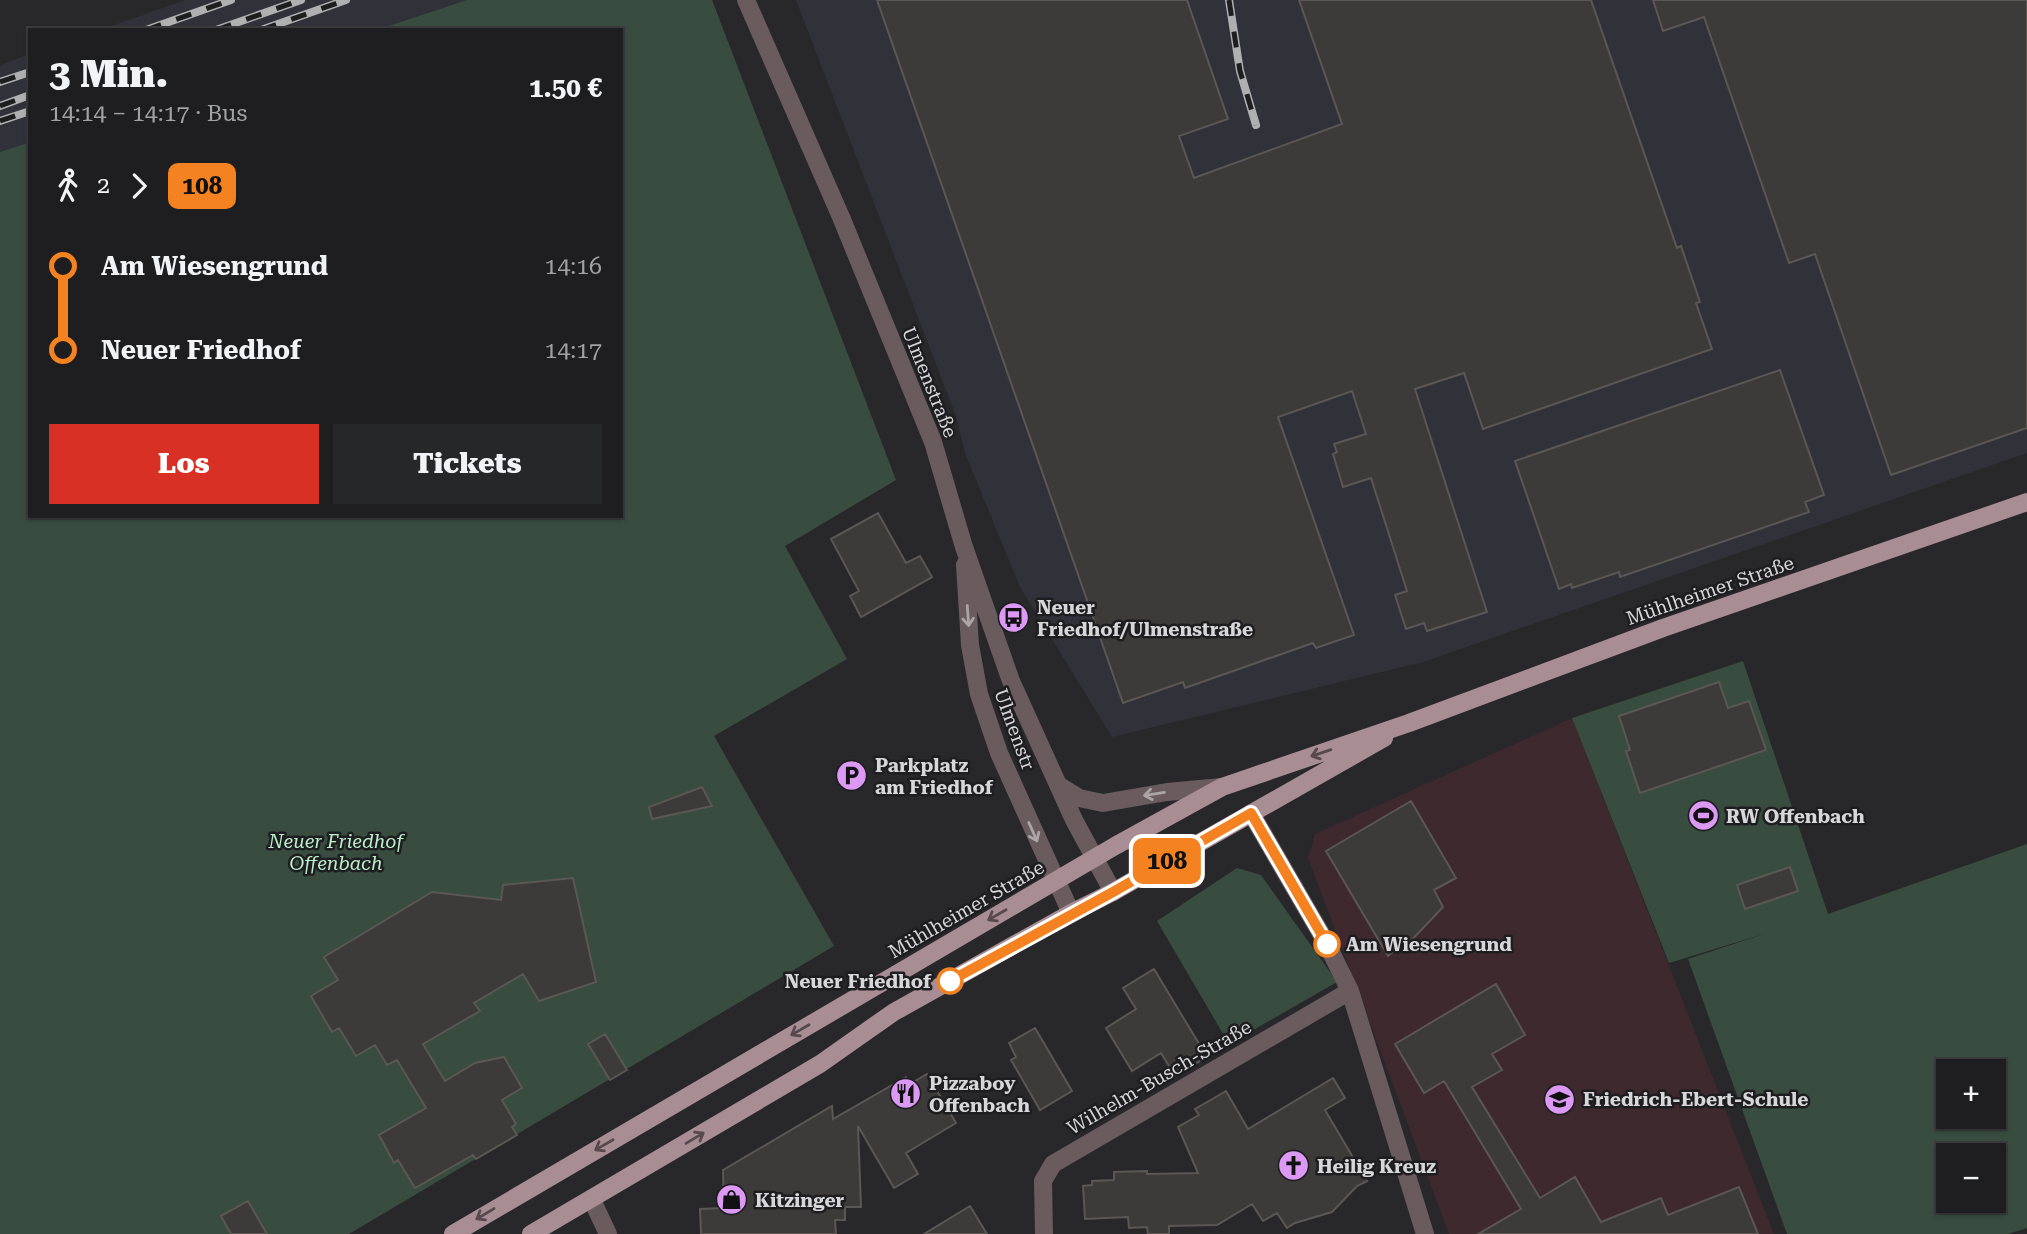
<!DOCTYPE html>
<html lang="de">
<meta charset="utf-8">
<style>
body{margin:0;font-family:"Roboto Serif",serif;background:#262729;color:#f1f3f6;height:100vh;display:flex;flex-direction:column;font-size:26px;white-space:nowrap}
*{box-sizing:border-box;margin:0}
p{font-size:23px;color:#a1a2a5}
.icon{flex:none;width:38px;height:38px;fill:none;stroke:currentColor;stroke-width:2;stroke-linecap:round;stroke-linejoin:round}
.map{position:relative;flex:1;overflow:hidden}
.details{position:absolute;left:28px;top:28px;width:595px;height:490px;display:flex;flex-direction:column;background:#1e1e20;border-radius:0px;box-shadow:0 2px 5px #0004,0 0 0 2px #3c3c3e}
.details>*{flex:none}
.badge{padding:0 14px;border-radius:10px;font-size:24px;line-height:46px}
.buttons{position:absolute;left:1936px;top:1059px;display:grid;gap:14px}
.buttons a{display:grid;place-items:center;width:70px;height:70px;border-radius:0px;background:#1e1e20;box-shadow:0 2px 5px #0004,0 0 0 2px #3c3c3e;font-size:35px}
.map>.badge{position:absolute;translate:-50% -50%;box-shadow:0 0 0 4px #fff}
.legs{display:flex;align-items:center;gap:10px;height:77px;padding:0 21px;font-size:23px}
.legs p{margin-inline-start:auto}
.headline{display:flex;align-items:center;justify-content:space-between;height:119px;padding:0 21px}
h1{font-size:38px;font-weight:800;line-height:52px}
.action{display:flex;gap:14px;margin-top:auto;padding:14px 21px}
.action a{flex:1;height:80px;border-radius:0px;background:#d93025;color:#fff;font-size:28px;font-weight:800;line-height:80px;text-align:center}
.action a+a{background:#262729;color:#f1f3f6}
ul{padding:0 21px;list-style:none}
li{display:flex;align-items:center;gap:24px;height:84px;font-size:26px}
li i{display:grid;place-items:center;width:10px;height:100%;margin:0 9px;background:currentColor}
li i::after{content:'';width:18px;height:18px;margin:-9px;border:5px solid;border-radius:50%;background:#1e1e20}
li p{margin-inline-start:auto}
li:first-child i{background:linear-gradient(#0000 50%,currentColor 0)}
li:last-child i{background:linear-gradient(currentColor 50%,#0000 0)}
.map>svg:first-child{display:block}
.built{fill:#313139}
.education{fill:#3d292e}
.green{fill:#384d3f;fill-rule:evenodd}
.building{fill:#3d3b39;stroke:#5a5755;stroke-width:2}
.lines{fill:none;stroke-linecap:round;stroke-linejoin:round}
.street{stroke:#695b5e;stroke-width:18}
.primary{stroke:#a98d94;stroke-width:18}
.rail-casing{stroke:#b0b0b2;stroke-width:8}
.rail{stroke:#1e1e21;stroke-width:5;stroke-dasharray:16;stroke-linecap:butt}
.oneway{stroke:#aba5a8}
.oneway2{stroke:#564a4f}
.line-1-casing{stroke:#fff;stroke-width:16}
.line-1{stroke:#f58220;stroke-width:10}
.stop-1-dot{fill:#fff;stroke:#f58220;stroke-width:3.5}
.labels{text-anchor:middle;stroke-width:5;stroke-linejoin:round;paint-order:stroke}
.street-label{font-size:19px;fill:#d7d7d9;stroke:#1e1e21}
.poi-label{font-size:19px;font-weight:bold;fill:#d7d7d9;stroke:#1e1e21;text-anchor:start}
.park-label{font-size:19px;font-style:italic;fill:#bbefcc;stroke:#1e1e21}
.stop-label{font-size:19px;font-weight:bold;fill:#d7d7d9;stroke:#1e1e21;text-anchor:start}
</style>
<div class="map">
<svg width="2027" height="1234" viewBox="0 0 2027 1234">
<rect width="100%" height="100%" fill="#28282b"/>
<path class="built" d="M185,0h282l-91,30h-276z
M796,0h1231v453l-604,209 -311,75 -92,-150 -55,-134 -9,-37z
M30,54v88l-30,10v-87z"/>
<path class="education" d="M1572,718l202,516h-325l-141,-376 7,-24z"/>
<path class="green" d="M467,0h245l184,480 -111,66 62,113 -133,77 120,210 -485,288h-349v-1082l30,-10v374h591v-486h-245z
M1743,661l85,253 199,-70v384l-19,6h-221l-99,-275 79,-26 -98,30 -97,-245zM1948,1071h45v45h-45zM1948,1155h45v45h-45z
M1237,868l24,7 76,107 -108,62 -72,-123z"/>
<path class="building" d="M877,0h310l41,119 -49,17 15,42 148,-54 -43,-124h292l86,248 4,-2 19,56 -4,1 16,46 -229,80 -19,-56 -49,16 72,223 -60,19 -3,-8 -18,6 -11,-34 12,-4 -36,-113 -28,9 -10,-33 4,-2 -3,-8 32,-10 -14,-43 -74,26 76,218 -38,13 -3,-5 -128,45 -2,-6 -60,21z
M1653,0h374v428l-136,47 -76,-221 -26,9 -85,-246 -41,14z
M1780,370l44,125 -19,7 4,10 -189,65 -1,-5 -47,16 -1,-4 -12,5 -44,-128z
M878,513l28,50 14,-7 12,21 -71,40 -11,-21 9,-5 -28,-52z
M1719,682l9,26 21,-7 17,49 -126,43 -14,-42 4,-1 -11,-34z
M702,787l10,19 -60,13 -3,-12z
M1411,801l45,77 -22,12 9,17 -34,36 -2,-3 -19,16 -62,-105z
M1790,867l8,24 -53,18 -8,-24z
M573,878l23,104 -57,19 -16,-27 -49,29 6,8 -57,33 22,37 30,-18 29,-6 18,31 -20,12 14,24 -4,3 5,8 -41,24 -3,-4 -58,33 -17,-28 -4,3 -15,-28 47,-27 -29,-48 -10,5 -12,-20 -19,11 -17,-28 -7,4 -21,-36 27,-16 -14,-23 108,-65 69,8 2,-15z
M1154,969l53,88 -32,19 -14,-23 -29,18 -26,-43 30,-19 -13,-21z
M1496,984l29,51 -33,19 10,16 -30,17 68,111 35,-21 26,45 60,-24 7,17 71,-28 19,47h-280l43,-25 -77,-128 -20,12 -29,-49z
M1035,1028l37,63 -32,19 -29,-50 5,-3 -7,-14z
M605,1034l22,36 -17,10 -22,-36z
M927,1074l29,49 -50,30 12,21 -24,14 -36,-62 3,81h-16v13h-10l1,14h-135l-1,-25 24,-1 -1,-38 109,-64 1,13 73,-42 4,7z
M1333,1078l12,20 -20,12 42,71 -10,5 -25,26 -37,11 -8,5 -10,-15 -14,8 -11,-17 -35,21 -48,1v8h-21l-1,-7 -18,1 -1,-11 -43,2 -2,-33 9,-1v-4l22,-1v-8l33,-1v3l51,-1 -20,-46 21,-12 -4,-6 31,-18 22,38z
M248,1201l19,33h-36l-10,-18z
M970,1206l17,28h-63z"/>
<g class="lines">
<path class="street" d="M746,0l95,217 92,225 31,105 47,134 63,139 39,72
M965,565l5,80 9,49 20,59 72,160
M1058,785l21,13 24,5 64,-11 55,-5
M1251,813l76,131 23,47 75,243
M592,1200l16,34
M1044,1234l-1,-53 10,-17 297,-173"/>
<path class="primary" d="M453,1234l662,-388 107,-59 187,-64 254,-95 364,-126
M531,1234l289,-170 74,-52 177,-99 42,-21 271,-154"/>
<defs>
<path id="rail" d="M1229,0l11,71 16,54
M146,30l85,-30
M216,30l85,-30
M261,30l85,-30
M0,82l30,-10
M0,106l30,-11
M0,121l30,-10"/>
</defs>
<use href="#rail" class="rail-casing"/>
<use href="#rail" class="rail"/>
</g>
<defs><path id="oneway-shaft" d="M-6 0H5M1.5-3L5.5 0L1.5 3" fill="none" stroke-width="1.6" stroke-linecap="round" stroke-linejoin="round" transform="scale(1.75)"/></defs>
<g class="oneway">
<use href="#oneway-shaft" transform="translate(968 616) rotate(86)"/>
<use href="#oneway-shaft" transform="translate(1154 794) rotate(171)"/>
<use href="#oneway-shaft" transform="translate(1033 832) rotate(66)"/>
</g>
<g class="oneway2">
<use href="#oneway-shaft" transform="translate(1321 753) rotate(161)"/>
<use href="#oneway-shaft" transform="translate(997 915) rotate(150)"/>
<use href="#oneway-shaft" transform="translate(800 1030) rotate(150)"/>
<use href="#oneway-shaft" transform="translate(695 1138) rotate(-31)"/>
<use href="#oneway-shaft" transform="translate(604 1145) rotate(150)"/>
<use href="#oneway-shaft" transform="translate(485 1214) rotate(149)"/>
</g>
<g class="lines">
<defs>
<path id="line-1" d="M950,981l163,-89 138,-79 76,131"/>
</defs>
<use href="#line-1" class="line-1-casing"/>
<use href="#line-1" class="line-1"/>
</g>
<defs>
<symbol id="bus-disc" viewBox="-11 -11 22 22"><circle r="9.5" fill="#dc99f4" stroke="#1e1e21"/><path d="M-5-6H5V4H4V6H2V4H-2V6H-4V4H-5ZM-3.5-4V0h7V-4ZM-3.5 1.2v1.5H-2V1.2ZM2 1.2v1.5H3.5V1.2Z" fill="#111"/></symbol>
<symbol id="parking-disc" viewBox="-11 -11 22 22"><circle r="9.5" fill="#dc99f4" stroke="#1e1e21"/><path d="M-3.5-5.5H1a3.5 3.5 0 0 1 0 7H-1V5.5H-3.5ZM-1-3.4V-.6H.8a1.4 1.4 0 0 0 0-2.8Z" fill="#111"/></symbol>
<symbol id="stadium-disc" viewBox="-11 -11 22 22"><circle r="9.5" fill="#dc99f4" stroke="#1e1e21"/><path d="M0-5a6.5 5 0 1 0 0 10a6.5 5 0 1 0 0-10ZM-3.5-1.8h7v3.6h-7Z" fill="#111"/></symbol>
<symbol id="restaurant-disc" viewBox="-11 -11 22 22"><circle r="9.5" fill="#dc99f4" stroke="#1e1e21"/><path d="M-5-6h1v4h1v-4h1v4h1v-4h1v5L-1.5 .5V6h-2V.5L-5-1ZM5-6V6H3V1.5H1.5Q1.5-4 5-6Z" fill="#111"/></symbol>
<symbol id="school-disc" viewBox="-11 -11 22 22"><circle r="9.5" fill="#dc99f4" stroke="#1e1e21"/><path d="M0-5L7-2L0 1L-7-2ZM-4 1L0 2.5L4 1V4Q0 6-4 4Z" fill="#111"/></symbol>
<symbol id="church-disc" viewBox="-11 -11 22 22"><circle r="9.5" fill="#dc99f4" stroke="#1e1e21"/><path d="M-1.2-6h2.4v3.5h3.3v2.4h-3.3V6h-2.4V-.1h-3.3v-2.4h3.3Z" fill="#111"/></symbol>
<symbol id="shop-disc" viewBox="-11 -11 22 22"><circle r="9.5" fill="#dc99f4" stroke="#1e1e21"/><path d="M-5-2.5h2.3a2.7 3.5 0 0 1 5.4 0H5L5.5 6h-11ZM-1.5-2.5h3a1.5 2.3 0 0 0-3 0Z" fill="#111"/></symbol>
</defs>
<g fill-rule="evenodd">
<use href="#bus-disc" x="996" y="600" width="35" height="35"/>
<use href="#parking-disc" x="834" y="758" width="35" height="35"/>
<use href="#stadium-disc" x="1686" y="798" width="35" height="35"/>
<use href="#restaurant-disc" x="888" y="1076" width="35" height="35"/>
<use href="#school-disc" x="1542" y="1082" width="35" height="35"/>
<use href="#church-disc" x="1276" y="1148" width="35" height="35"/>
<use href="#shop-disc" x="714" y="1182" width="35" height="35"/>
</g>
<g class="stop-1-dot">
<circle cx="1327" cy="944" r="12"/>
<circle cx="950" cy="981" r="12"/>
</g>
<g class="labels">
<g class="street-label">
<text transform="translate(930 382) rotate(68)" y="7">Ulmenstraße</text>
<text transform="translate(1710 590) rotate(-19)" y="7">Mühlheimer Straße</text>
<text transform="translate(1015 729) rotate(70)" y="7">Ulmenstr</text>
<text transform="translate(966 909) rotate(-30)" y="7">Mühlheimer Straße</text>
<text transform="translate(1159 1077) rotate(-30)" y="7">Wilhelm-Busch-Straße</text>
</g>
<g class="poi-label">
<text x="1037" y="614">Neuer<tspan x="1037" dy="22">Friedhof/Ulmenstraße</tspan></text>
<text x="875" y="772">Parkplatz<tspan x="875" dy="22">am Friedhof</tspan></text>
<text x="1726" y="823">RW Offenbach</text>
<text x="929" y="1090">Pizzaboy<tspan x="929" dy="22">Offenbach</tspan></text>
<text x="1583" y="1106">Friedrich-Ebert-Schule</text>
<text x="1317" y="1173">Heilig Kreuz</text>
<text x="755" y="1207">Kitzinger</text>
</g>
<g class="park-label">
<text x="336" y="848">Neuer Friedhof<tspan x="336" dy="22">Offenbach</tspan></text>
</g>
<g class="stop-label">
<text x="1346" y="951">Am Wiesengrund</text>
<text x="931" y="988" text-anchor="end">Neuer Friedhof</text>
</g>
</g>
</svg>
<div class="buttons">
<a>+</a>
<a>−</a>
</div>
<b class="badge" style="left:1167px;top:861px;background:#f58220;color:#111">108</b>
<section class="details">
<div class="headline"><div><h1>3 Min.</h1><p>14:14 – 14:17 · Bus</p></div><b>1.50 €</b></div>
<div class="legs"><svg class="icon" aria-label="walk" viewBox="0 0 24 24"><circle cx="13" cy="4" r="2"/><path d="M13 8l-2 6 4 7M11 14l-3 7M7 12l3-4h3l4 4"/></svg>2<svg class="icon" aria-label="forward" viewBox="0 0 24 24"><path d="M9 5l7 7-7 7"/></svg><b class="badge" style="background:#f58220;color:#111">108</b></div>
<ul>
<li><i style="color:#f58220"></i><b>Am Wiesengrund</b><p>14:16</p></li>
<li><i style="color:#f58220"></i><b>Neuer Friedhof</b><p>14:17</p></li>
</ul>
<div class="action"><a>Los</a><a>Tickets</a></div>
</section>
</div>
